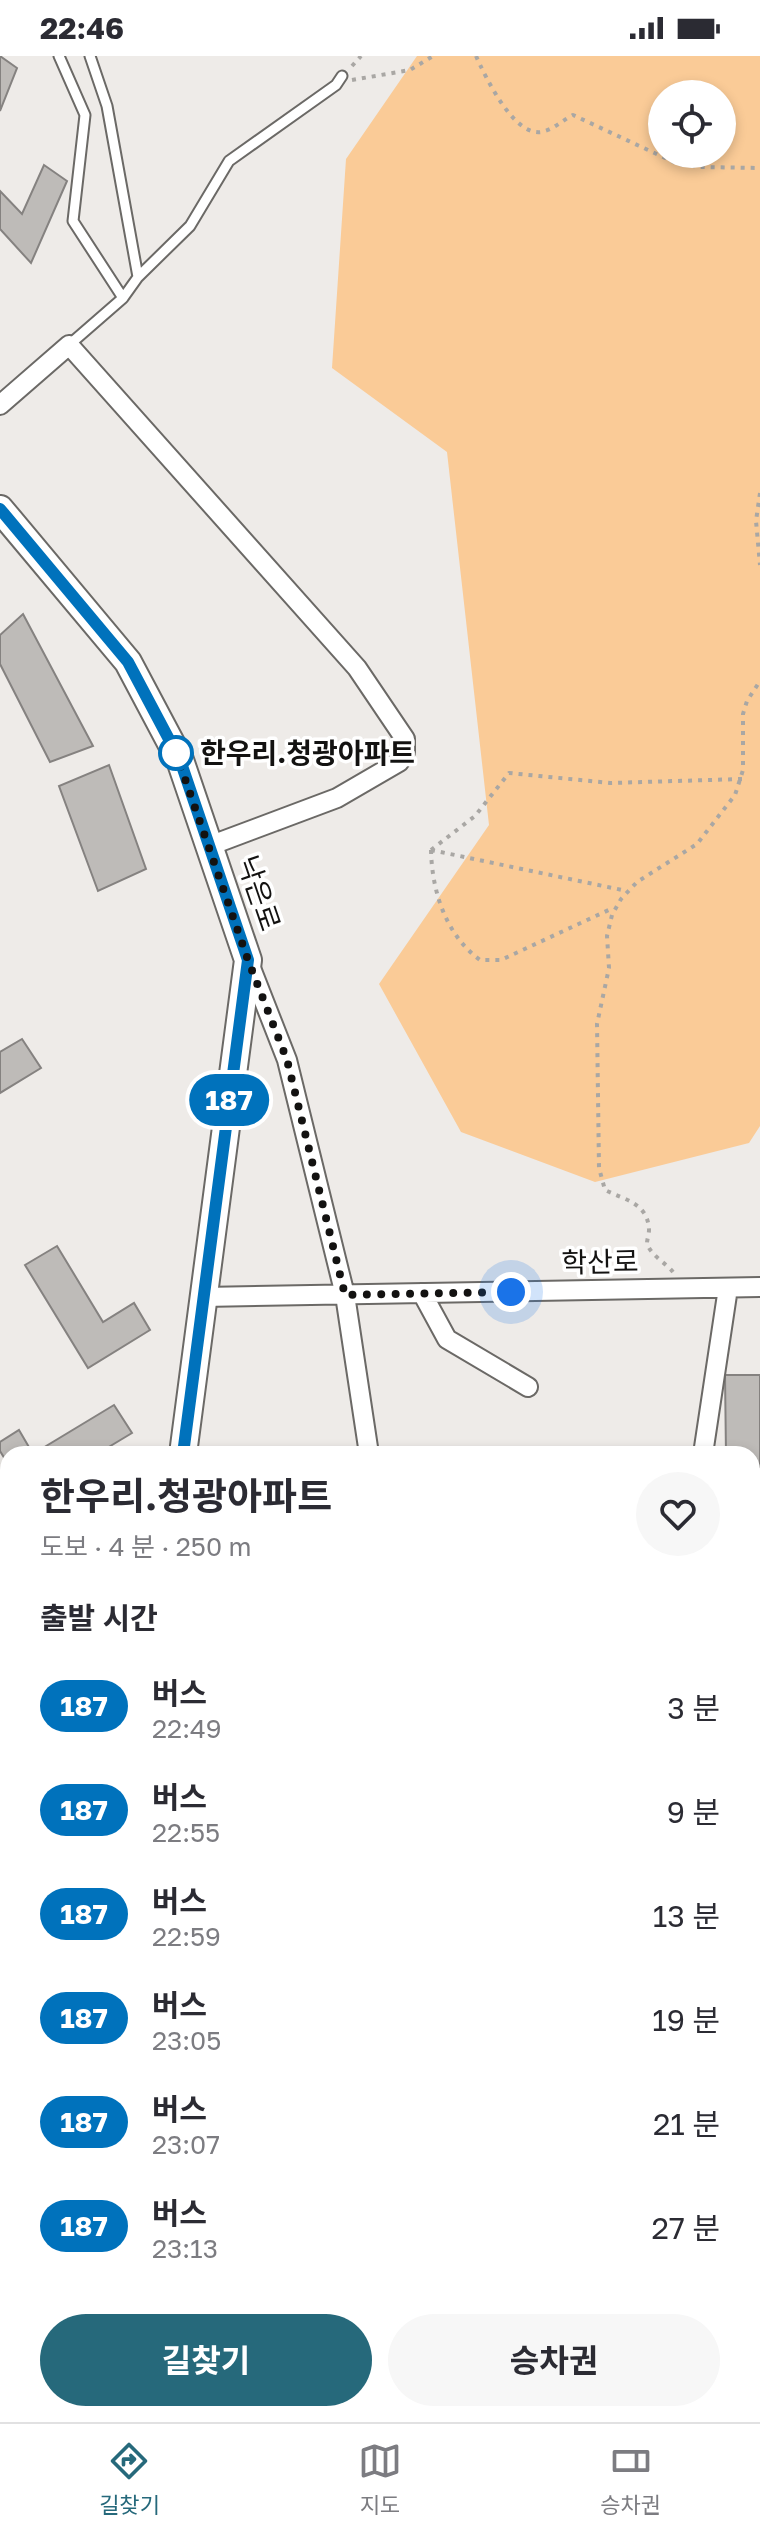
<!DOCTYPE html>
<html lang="ko">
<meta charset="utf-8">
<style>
body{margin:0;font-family:"Golos Text","Noto Sans KR",sans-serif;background:#f7f7f7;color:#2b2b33;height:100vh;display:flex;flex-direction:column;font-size:30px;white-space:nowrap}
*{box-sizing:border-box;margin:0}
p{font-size:26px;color:#7c7c81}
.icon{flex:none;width:44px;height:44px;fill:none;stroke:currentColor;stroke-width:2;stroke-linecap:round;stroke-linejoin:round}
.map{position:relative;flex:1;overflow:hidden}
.side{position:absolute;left:0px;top:1390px;width:760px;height:976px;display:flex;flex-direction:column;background:#fff;border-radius:24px 24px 0 0;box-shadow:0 4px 12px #0003}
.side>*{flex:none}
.badge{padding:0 16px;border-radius:26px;font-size:28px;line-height:52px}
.tools{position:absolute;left:648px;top:24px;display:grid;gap:16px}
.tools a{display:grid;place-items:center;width:88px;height:88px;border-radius:50%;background:#fff;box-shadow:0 4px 12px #0003;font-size:40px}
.you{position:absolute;width:40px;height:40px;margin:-20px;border:6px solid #fff;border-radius:50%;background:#1a73e8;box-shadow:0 0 0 12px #1a73e833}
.map>.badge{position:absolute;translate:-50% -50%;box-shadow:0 0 0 4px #fff}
h2{padding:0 40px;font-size:30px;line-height:72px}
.round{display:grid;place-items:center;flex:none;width:84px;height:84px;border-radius:42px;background:#f7f7f7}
.summary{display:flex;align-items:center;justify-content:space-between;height:136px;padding:0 40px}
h1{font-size:38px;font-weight:700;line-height:60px}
.button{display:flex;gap:16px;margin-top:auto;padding:16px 40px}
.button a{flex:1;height:92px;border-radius:48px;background:#26697b;color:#fff;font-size:32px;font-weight:700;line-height:92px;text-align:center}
.button a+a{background:#f7f7f7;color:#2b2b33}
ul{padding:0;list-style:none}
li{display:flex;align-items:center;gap:24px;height:104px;padding:0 40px}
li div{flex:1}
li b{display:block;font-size:30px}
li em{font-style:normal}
li .badge{min-width:88px;font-weight:700;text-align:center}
.status{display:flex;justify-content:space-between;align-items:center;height:56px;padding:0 40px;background:#fff;direction:ltr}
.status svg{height:22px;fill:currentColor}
.dock{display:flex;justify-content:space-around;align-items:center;height:112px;border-top:2px solid #e1e1e2;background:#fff;font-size:22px;color:#7c7c81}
.dock a{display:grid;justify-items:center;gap:4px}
.dock .on{color:#26697b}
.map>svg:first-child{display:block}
.green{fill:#facb97;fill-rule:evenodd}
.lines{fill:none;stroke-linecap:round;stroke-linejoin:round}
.river{stroke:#bd8540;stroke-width:36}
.building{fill:#bebbb8;stroke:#858280;stroke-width:2}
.lane-casing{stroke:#6b6966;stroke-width:13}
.street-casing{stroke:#6b6966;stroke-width:22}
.secondary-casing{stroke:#6b6966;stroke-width:30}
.path{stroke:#a9a7a4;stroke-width:4;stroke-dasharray:4 6;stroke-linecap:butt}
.lane{stroke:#fff;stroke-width:9}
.street{stroke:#fff;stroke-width:18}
.secondary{stroke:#fff;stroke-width:26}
.tram{stroke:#757371;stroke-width:2}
.line-casing{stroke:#fff;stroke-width:18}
.line{stroke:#0072bc;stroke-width:12}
.walk{stroke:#131211;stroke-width:8;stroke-dasharray:0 14.4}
.stop-dot{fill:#fff;stroke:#0072bc;stroke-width:4}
.labels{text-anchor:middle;stroke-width:7;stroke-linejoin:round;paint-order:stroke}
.stop-label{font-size:28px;font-weight:bold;fill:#131211;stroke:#fff;text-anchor:start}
.street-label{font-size:28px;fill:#131211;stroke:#fff}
</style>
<div class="status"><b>22:46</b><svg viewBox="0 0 49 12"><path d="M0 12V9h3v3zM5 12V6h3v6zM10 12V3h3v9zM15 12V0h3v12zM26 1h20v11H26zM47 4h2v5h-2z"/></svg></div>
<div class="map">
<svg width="760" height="2366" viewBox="0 0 760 2366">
<rect width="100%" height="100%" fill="#eeebe8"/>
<path class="green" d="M417,0h343v1070l-11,17 -154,39 -134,-50 -82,-148 110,-159 -42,-373 -115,-84 14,-209zM662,38h60v60h-60z"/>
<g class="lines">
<path class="river" d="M0,1830h8
M752,1948l8,1"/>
</g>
<path class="building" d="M0,0l17,12 -17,43z
M44,109l23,16 -36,82 -31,-34v-38l22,23z
M23,558l70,132 -43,16 -50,-98v-29z
M109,709l37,104 -48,22 -39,-105z
M22,983l19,29 -41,25v-41z
M57,1190l46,76 31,-19 16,27 -62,38 -63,-103z
M725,1319h35v92h-8v-13h-26z
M114,1349l18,28 -35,21h-64z
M19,1374l14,24h-25v10l-8,-13v-9z
M760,1679v32l-8,1v-32z
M752,2097h8v25h-8z
M0,2100h8v30l-8,-1z
M5,2153l3,4v30l-8,7v-37z"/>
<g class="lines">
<defs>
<path id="lane" d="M59,0l26,59 -12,106 50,77 -54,47
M90,0l17,50 31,171 -15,21
M138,221l52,-51 39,-65 107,-76 6,-9"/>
<path id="street" d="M0,349l69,-60 288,323 48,71v13l-6,10 -62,36 -128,48
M249,907l38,97 58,235 24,159
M422,1237l25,46 81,48
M203,1241l557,-10
M703,1398l25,-166
M752,1438l8,5
M0,1523l8,2
M0,1652l8,2
M0,1900h8
M752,2023l8,2
M752,2129h8
M752,2272h8
M0,2286h8
M211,2366l2,-8"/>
<path id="secondary" d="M0,453l128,153 52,98 68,200 -65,494
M0,1729l8,1
M752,1831l8,2
M52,2366l1,-8"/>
</defs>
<use href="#lane" class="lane-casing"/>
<use href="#street" class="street-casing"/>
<use href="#secondary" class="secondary-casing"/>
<path class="path" d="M476,0c9,20 40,86 69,75 10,-3 18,-11 28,-16l105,49 21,3 61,1
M352,10l9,-10
M352,24l58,-10 23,-14
M760,437l-4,28 4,44
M431,794l44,-34 34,-43 101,10 132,-4
M431,794c1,42 15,85 49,110h21l112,-52
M431,794l196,41
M673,1216c-7,-9 -23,-17 -26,-29 0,-3 2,-9 2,-13 -1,-27 -24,-30 -44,-40l-6,-22 -2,-144 12,-56 -2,-32 5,-21 9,-16 16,-17 60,-38 38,-49 8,-25v-56l4,-13 13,-20
M0,1799l8,-1
M0,1864h8
M752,1907l8,1
M752,2001l8,2"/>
<use href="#lane" class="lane"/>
<use href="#street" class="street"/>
<use href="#secondary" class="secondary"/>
<path class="tram" d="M0,1779h8
M0,1798h8
M752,1874l8,2
M752,1890l8,1"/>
</g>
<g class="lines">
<defs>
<path id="line" d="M0,453l128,153 52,98 68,200 -65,494"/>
</defs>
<use href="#line" class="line-casing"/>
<use href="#line" class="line"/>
<path class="walk" d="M176,697l72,207 39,100 58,235 166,-3"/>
</g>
<circle class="stop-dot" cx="176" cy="697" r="16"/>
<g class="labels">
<g class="stop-label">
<text x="200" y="707">한우리.청광아파트</text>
</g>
<g class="street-label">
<text transform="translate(259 837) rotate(71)" y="10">낙은로</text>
<text transform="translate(600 1206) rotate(-1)" y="10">학산로</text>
</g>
</g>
</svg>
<div class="tools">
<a><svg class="icon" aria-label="locate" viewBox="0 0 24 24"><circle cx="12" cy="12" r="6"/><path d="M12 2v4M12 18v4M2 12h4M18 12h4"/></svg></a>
</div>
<div class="you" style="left:511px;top:1236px"></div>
<b class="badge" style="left:229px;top:1044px;background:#0072bc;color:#fff">187</b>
<section class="side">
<div class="summary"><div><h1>한우리.청광아파트</h1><p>도보 · 4 분 · 250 m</p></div><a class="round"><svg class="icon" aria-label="heart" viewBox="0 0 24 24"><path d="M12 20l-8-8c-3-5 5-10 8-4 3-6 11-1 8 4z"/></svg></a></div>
<h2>출발 시간</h2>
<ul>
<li><span class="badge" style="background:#0072bc;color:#fff">187</span><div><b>버스</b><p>22:49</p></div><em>3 분</em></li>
<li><span class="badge" style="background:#0072bc;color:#fff">187</span><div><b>버스</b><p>22:55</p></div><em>9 분</em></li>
<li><span class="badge" style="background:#0072bc;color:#fff">187</span><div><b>버스</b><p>22:59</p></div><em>13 분</em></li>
<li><span class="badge" style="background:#0072bc;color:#fff">187</span><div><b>버스</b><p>23:05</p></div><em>19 분</em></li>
<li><span class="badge" style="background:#0072bc;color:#fff">187</span><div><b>버스</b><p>23:07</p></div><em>21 분</em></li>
<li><span class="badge" style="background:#0072bc;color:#fff">187</span><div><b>버스</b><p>23:13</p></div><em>27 분</em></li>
</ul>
<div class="button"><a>길찾기</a><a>승차권</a></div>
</section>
</div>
<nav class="dock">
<a class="on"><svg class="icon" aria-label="directions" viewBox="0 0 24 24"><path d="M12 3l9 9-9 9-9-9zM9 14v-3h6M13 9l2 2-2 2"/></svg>길찾기</a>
<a><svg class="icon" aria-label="map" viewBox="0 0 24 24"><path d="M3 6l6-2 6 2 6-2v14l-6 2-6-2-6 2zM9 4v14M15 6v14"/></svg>지도</a>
<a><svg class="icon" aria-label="tickets" viewBox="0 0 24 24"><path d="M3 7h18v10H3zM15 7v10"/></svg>승차권</a>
</nav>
